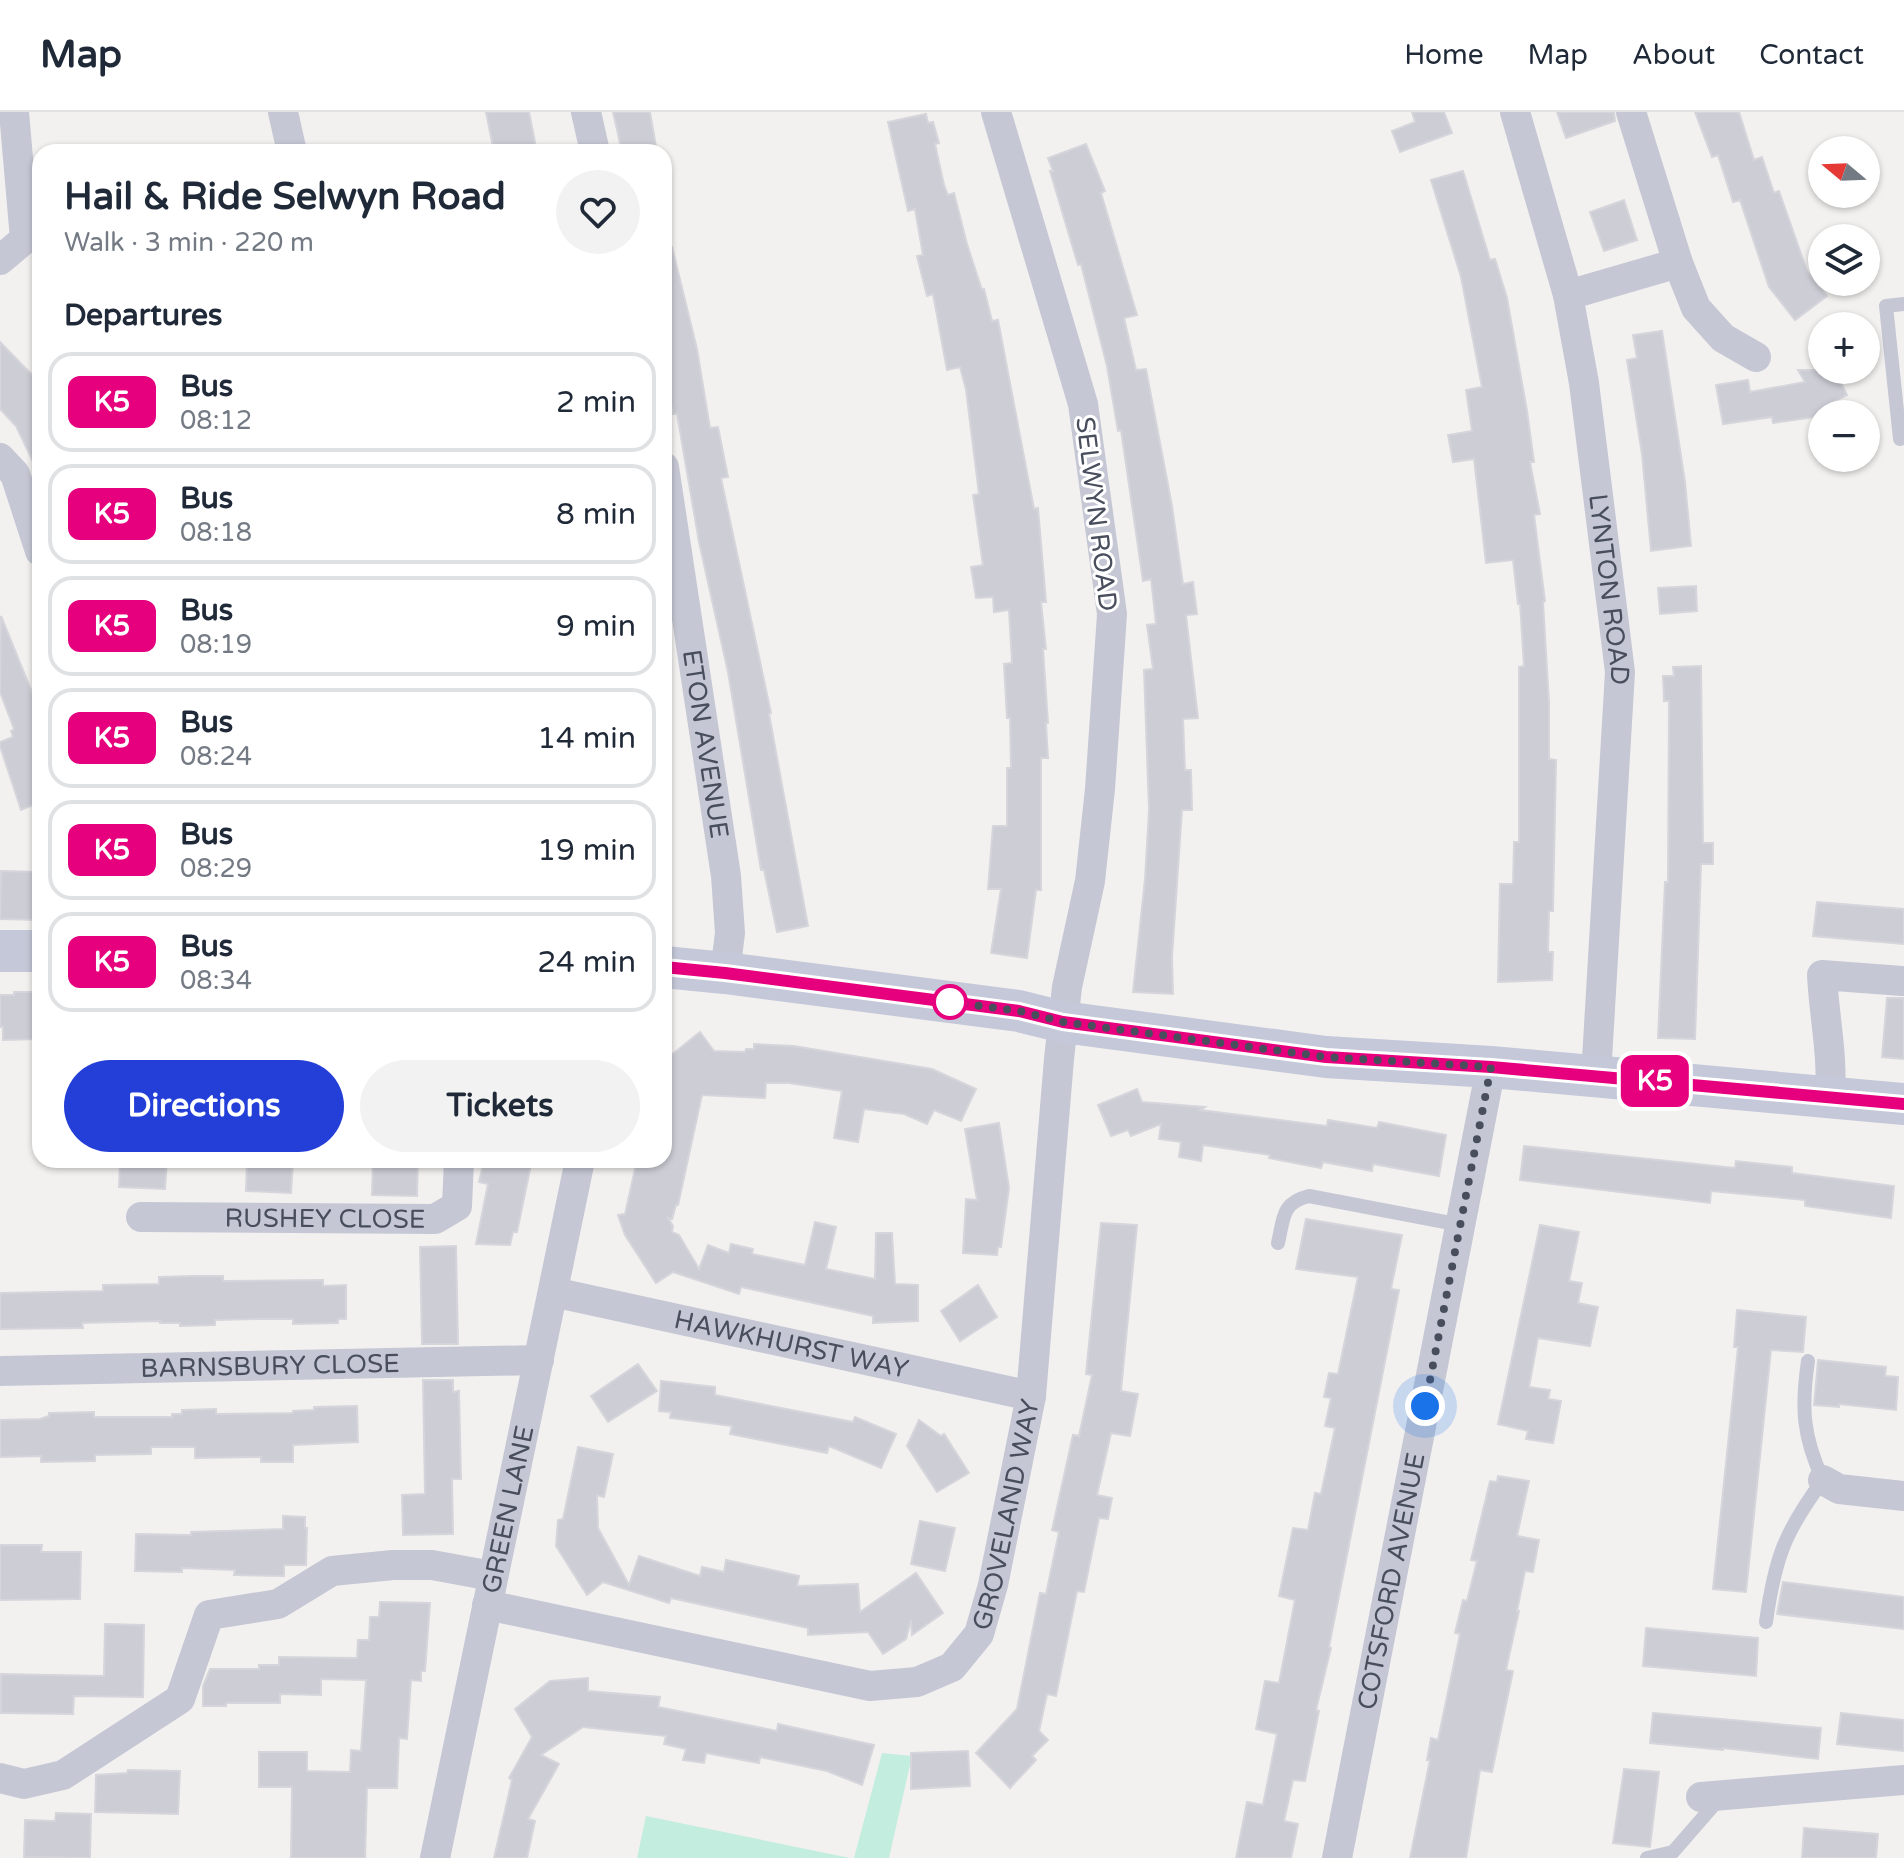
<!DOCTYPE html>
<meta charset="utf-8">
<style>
body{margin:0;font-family:"Varela Round",sans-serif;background:#f2f2f3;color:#1f2937;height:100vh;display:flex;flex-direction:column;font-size:30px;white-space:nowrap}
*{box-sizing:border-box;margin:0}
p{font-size:26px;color:#747a83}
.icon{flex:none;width:44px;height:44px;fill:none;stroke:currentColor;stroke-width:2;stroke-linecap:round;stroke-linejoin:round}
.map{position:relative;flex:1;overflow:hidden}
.side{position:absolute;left:32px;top:32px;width:640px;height:1024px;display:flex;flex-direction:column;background:#fff;border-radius:24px;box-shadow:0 2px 6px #0004}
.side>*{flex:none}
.badge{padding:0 16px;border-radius:12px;font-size:28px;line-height:52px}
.needle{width:52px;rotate:289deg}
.fabs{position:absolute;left:1808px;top:24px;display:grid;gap:16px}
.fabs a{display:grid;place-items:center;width:72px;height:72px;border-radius:50%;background:#fff;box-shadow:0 2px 6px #0004;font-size:40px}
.you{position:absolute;width:40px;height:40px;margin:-20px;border:6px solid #fff;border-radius:50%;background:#1a73e8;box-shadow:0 0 0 12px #1a73e833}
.map>.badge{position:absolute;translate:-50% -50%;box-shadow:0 0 0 4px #fff}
h2{padding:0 32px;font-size:30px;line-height:72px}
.round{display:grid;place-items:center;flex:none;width:84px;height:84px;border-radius:42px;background:#f2f2f3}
.overview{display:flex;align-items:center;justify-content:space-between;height:136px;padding:0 32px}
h1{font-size:38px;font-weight:700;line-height:60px}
.button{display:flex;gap:16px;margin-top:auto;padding:16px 32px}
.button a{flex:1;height:92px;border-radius:48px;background:#243fd8;color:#fff;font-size:32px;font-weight:700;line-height:92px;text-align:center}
.button a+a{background:#f2f2f3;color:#1f2937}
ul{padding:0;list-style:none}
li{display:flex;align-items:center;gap:24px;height:100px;margin:0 16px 12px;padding:0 16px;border:4px solid #e0e1e3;border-radius:24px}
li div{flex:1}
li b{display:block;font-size:30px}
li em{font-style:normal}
li .badge{min-width:88px;font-weight:700;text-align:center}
header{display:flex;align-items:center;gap:48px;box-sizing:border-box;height:112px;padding:0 40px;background:#fff;border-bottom:2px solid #e0e1e3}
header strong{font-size:38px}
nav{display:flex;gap:44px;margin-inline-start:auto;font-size:28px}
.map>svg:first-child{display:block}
.green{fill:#c2eddf}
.building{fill:#cdced5;stroke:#d5d5db;stroke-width:2}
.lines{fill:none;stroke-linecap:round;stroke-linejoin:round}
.lane{stroke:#c5c8d4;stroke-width:14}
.street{stroke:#c5c8d4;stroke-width:30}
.secondary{stroke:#c4c8d8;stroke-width:42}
.line-casing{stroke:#fff;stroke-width:18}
.line{stroke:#e6007e;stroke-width:12}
.walk{stroke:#494e5d;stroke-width:8;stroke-dasharray:0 14.4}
.stop-dot{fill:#fff;stroke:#e6007e;stroke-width:4}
.labels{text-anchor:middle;stroke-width:6;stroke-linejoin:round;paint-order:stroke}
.street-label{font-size:26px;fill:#494e5d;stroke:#fff}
</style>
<header>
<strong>Map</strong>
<nav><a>Home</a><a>Map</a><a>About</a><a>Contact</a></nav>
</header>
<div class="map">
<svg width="1904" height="1746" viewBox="0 0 1904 1746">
<rect width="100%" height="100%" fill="#f3f1f0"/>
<path class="green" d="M882,1641l30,3 -23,102h-35z
M646,1704l204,42h-213z"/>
<path class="building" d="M486,0h43l8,40h-43z
M613,0h37l7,40h-35z
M1412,0h32l8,21 -52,19 -8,-21 23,-9z
M1557,0h57l1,9 -49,17z
M1695,0h44l15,48 8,-3 12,36 5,-2 28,80 20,25 -32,24 -26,-33 -29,-87 -7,2 -15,-47 -6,2z
M926,2l2,9 5,-1 6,21 -4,1 9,41 4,10 6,-2 13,51 15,46 2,-1 8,32 6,-1 36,189 4,-1 8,94h-5l5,47h-3l5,74h-2l2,35h-7v132h-5l-9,68 -36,-5 10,-64h-13l5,-63h14v-58h4l-1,-50h-3l-3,-54 8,-1 -3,-53 -15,2 -1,-15 -17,1 -5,-31 12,-2 -10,-70 6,-1 -13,-104 -6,-23 -13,3 -14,-76 -6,2 -10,-40 6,-1 -8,-46 -7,2 -20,-89z
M1086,32l19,47 -4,2 36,122 -13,3 12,52 10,-1 26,137 11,78 10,-2 4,32 -11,1 12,103 -15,1 2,51h6l1,40h-10l-10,147 1,37 -40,-2 12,-113 4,-69 -5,-140 9,-1 -6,-44 9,-1 -5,-45 -8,2 -22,-151 -3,1 -11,-65 -26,-102 -3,1 -28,-94h3l-5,-13z
M1463,59l27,89 5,-1 12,39 20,113 7,51h-4l10,52 -6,1 11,86 -2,1 6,101v56l7,1 -3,151h-4l-1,41h5l-1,28 -54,2 2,-98h13l1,-42h5v-175l5,-1 -4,-62h-2l-5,-44 -27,3 -12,-104 -21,3 -5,-27 24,-4 -6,-41 16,-3 -21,-110 -30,-97z
M1624,88l13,40 -33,11 -14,-39z
M672,135l25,102 13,79 8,-1 10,50 -7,1 50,235 -2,1 39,212 -31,6 -13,-62h-3l-33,-198 -29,-130 -22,-128h-4l-9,-50v-116z
M1662,219l23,151 6,64 -40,5 -9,-97 -15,-94 10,-2 -4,-23z
M0,230l40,41v93l-24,-50 -16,-17z
M1798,258h37l12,25 -16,8 6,11h-15v2l-49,7 -1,-6 -49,7 -7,-39 32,-5 2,12 55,-10z
M1696,474l1,25 -37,3 -2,-26z
M1,504l39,96v90l-19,8 -21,-64v-4l13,-5 -2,-6 3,-2 -14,-37z
M1701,554l2,177h10v21h-12l-6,175 -37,-1 7,-156h3l1,-181h-5l-1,-25h11l-1,-9z
M1,759l39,1v48l-40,-1z
M1817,790l87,7v35l-91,-8z
M14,880h23v3h3v44l-37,1v-13h-3v-32h14z
M1887,886h17v61l-22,-2z
M700,920l14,19 31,1 1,-3h8v-5l40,2 138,23 44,20 -15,32 -27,-11 -7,14 -23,-10 -40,-5 -6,33 -24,-4 8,-47 -53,-8h-23l-1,15 -63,-3 -24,110h-2l-4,14 -4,-1 5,8 -1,6 7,3 20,34 9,-24 21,8 2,-9 22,5 -1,5 53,11 10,-43 21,5 -10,42 49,10 1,-46h16l3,51 23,1v36l-45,2v-7l-132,-29 -2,7 -66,-22 -17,11 -31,-48 -7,-20 7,-1 12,-54h27v-99z
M1137,977l5,13 63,5 -5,3 127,16 1,-6 49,8 2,-6 67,13 -7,41 -66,-12 -1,7 -49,-9 -2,6 -52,-10 1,-3 -67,-10 -2,16 -22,-4 2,-15 -22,-3 2,-15 -30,12 -3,-6 -17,6 -13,-31z
M999,1011l10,65 -8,59h-3l-1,8 -34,-2 3,-54 11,1 -12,-71z
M1524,1034l211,22 1,-7 56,6v6l102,13 -3,32 -86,-12v-6l-94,-9 -1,12 -190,-23z
M120,1048h47l-2,29 -46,-2z
M247,1048h46l-2,33 -45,-2z
M373,1048h45l-1,36 -45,-1z
M484,1048h48l-15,72h-4l-3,13 -34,-1 12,-60 -9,-2z
M1306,1107l96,16 -11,54 8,1 -70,357 2,1 -15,62 3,1 -14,70 -12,-1 -9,41 14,3 -7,34h-55l11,-56 16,3 14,-71 -21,-5 9,-48 14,2 16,-83 -16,-4 14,-68 15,2 7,-37 6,1 14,-66 -10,-2 6,-28 -7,-1 5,-24 9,1 20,-97 -62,-8z
M1101,1111l36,2 -16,166 17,3 -8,42 -19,-3 -14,62 15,3 -4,21 -9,-1 -15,74 -7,-1 -21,105 -9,-2 -8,37 9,9 -16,16 4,4 -26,28 -34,-35 41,-44 23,-116 6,1 13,-62 -7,-2 21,-95 6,1 13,-61 -6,-1z
M1540,1113l39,7 -10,49 13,2 -4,20 20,4 -8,39 -52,-8 -9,49 21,3 -2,9 13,2 -8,42 -27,-4 2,-8 -30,-7z
M456,1134l2,98h-36l-2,-97z
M191,1164h32v5l100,-1v6l23,-1v34h-8v4l-45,1v-5h-35l-43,1v5l-35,1v-3h-20v-2l-78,2 1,5 -83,1v-36l103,-2v-6l56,-1v-7z
M978,1173l19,32 -37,24 -19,-30z
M1737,1198l69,7 -3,35 -32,-2 -25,242 -33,-3 25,-242h-4z
M1818,1248l68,7 -1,9 13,1 -2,33 -57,-6v3l-25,-2z
M638,1252l19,27 -49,31 -17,-26z
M423,1268h30v12l6,-1 2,88h-9l1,55 -50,1 -1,-40 23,-1z
M661,1269l54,6v8l138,27 2,-5 41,17 -15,34 -52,-22 -2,7 -97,-19 2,-8 -62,-8 1,-6 -12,-1z
M357,1294l1,36 -65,3v17h-32v-5l-66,1v-11h-44v7l-56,1v6l-54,1v-6l-41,1v-37l40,-1 9,-3v-3l45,-1v5h78v-3h10v-4l34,-1v5l77,-1v-2l21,-1v-3z
M919,1308l22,16 3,-2 25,39 -32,19 -30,-46z
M578,1335l35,7 -9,43 -7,-2 1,33 31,57 10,-29 61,20 2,-9 22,5 2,-12 73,16 -2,10 61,-2 2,28 56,-39 27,40 -31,22 -1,-15 -5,19 -23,15 -15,-22 -60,3v-7l-137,-30 -2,5 -66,-21 -16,13 -31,-49 2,-26 5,-1z
M1498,1364l31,5 -12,55 22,4 -6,32 -8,-1 -8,40h2l-13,59 7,1 -21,101 -12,-2 -14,88h-56l20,-98h-3l4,-22 7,2 22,-106 -5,-1 8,-33 4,1 10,-40 -6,-1 19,-79 7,1z
M283,1404l22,1v11h2l-1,37h-22v11l-50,-1 1,-5 -53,-2v4l-47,-1 1,-37 55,1v-3l92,-3z
M920,1409l35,7 -10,43 -34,-7z
M0,1433h42l-1,7h40l-1,47 -80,1z
M1783,1470l121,15v32l-127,-15z
M380,1490l50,1 -5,68h-4v10l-10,-1 -4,59 -8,-1 -2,50h-30l-2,70h-74l1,-71h-33v-35h48v19l43,1 1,-22 10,1 5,-71 -45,-1v16l-41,-1v9h-54v3h-23v-20l7,-17h49v-4h20v-8l78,1 1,-18h11l1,-23h9z
M105,1512l39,1 -1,72 -69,-1 -1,18 -72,-1v-39l103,2z
M1646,1516l112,10 -2,38 -113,-10z
M588,1566v13l72,6 -2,10 119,24 1,-7 96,21 -12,40 -35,-14 -67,-14 -1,6 -53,-10 -2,10 -21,-3 3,-11 -22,-5 2,-8 -83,-9 -42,28 18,9 -31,55 7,2 -8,37h-33l18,-78 -3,-2 23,-41 -17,-28 35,-28z
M1653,1601l168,15 -3,31 -95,-11v2l-73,-7z
M1841,1601l63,7v31l-67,-7z
M968,1639l2,35 -59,3v-36z
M1624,1657l35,3 -9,75 -37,-4z
M128,1658l52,1 -2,43 -83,-2 1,-37 31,-2z
M56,1701l35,1 -1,44 -66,-1 1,-37 30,1z
M1804,1716l74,6 -2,24h-74z"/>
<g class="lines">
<path class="lane" d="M1900,327l-14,-133 18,-2
M1278,1131c6,-25 3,-40 31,-47l152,29
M1766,1510c9,-64 18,-89 57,-142 -20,-43 -22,-72 -15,-119
M1647,1746l26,-6 47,-54"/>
<g class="street">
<path d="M283,0l9,40"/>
<path d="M586,0l9,40"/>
<path id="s1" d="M1515,0l53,183 16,88 36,289 -24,404"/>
<path d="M1631,0l47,151 18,45 27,30 33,19"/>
<path d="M0,148l25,-21 -11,-127"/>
<path d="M1568,183l110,-32"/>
<path d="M0,346l15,16 25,77"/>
<path id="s2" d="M664,355l62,409 4,57 -5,40"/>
<path d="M1830,984c3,-41 -6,-80 -8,-121l80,6"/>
<path id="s3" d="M141,1105l294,2 22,-13 2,-46"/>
<path id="s4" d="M553,1180l478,104"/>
<path id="s5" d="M0,1259l539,-11"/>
<path d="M1823,1368l16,9 65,7"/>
<path id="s6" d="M487,1493l383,81 47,-4 35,-15 27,-33 14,-49 38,-189 28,-337 8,-72 23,-106 10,-92 12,-175 -29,-210 -87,-292"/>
<path d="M0,1666l24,6 39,-9 117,-76 29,-84 69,-11 54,-33 61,-6h39l60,11"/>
<path d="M1701,1685l203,-17"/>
<path id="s7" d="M435,1746l145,-698"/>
<path id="s8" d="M1337,1746l154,-791"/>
</g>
<path class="secondary" d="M0,839h40
M664,855l61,6 294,38 44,11 263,35 165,10 413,37"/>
</g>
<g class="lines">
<defs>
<path id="line" d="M664,855l61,6 294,38 44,11 263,35 165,10 413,37"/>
</defs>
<use href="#line" class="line-casing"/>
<use href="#line" class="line"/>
<path class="walk" d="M950,890l69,9 44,11 263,35 165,10 -66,339"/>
</g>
<circle class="stop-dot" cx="950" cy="890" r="16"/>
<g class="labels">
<g class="street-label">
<text transform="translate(1097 402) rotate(83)" y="9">SELWYN ROAD</text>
<text dy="9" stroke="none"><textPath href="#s1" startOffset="488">LYNTON ROAD</textPath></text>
<text dy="9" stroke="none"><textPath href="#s2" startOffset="280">ETON AVENUE</textPath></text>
<text dy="9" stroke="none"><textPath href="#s3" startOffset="184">RUSHEY CLOSE</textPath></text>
<text dy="9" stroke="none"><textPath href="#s4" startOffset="244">HAWKHURST WAY</textPath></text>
<text dy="9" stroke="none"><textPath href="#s5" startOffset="270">BARNSBURY CLOSE</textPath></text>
<text dy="9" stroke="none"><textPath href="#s7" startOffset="356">GREEN LANE</textPath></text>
<text dy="9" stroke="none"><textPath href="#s6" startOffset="642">GROVELAND WAY</textPath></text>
<text dy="9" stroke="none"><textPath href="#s8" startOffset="282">COTSFORD AVENUE</textPath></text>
</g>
</g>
</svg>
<div class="fabs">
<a><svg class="needle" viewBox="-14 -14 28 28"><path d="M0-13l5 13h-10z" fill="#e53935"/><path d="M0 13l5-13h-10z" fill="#747a83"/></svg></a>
<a><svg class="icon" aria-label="layers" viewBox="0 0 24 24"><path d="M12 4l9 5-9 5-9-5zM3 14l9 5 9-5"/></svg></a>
<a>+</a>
<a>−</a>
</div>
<div class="you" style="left:1425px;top:1294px"></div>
<b class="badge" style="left:1655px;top:969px;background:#e6007e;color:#fff">K5</b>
<section class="side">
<div class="overview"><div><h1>Hail &amp; Ride Selwyn Road</h1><p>Walk · 3 min · 220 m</p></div><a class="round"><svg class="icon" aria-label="heart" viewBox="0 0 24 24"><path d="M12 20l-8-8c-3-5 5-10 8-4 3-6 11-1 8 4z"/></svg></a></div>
<h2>Departures</h2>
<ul>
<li><span class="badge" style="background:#e6007e;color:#fff">K5</span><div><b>Bus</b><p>08:12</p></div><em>2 min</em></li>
<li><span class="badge" style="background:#e6007e;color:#fff">K5</span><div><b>Bus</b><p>08:18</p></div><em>8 min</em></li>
<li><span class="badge" style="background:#e6007e;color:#fff">K5</span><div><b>Bus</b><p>08:19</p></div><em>9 min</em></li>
<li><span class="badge" style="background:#e6007e;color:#fff">K5</span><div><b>Bus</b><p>08:24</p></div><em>14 min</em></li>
<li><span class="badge" style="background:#e6007e;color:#fff">K5</span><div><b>Bus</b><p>08:29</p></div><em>19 min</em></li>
<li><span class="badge" style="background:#e6007e;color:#fff">K5</span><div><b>Bus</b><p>08:34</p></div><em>24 min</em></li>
</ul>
<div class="button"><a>Directions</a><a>Tickets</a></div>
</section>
</div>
